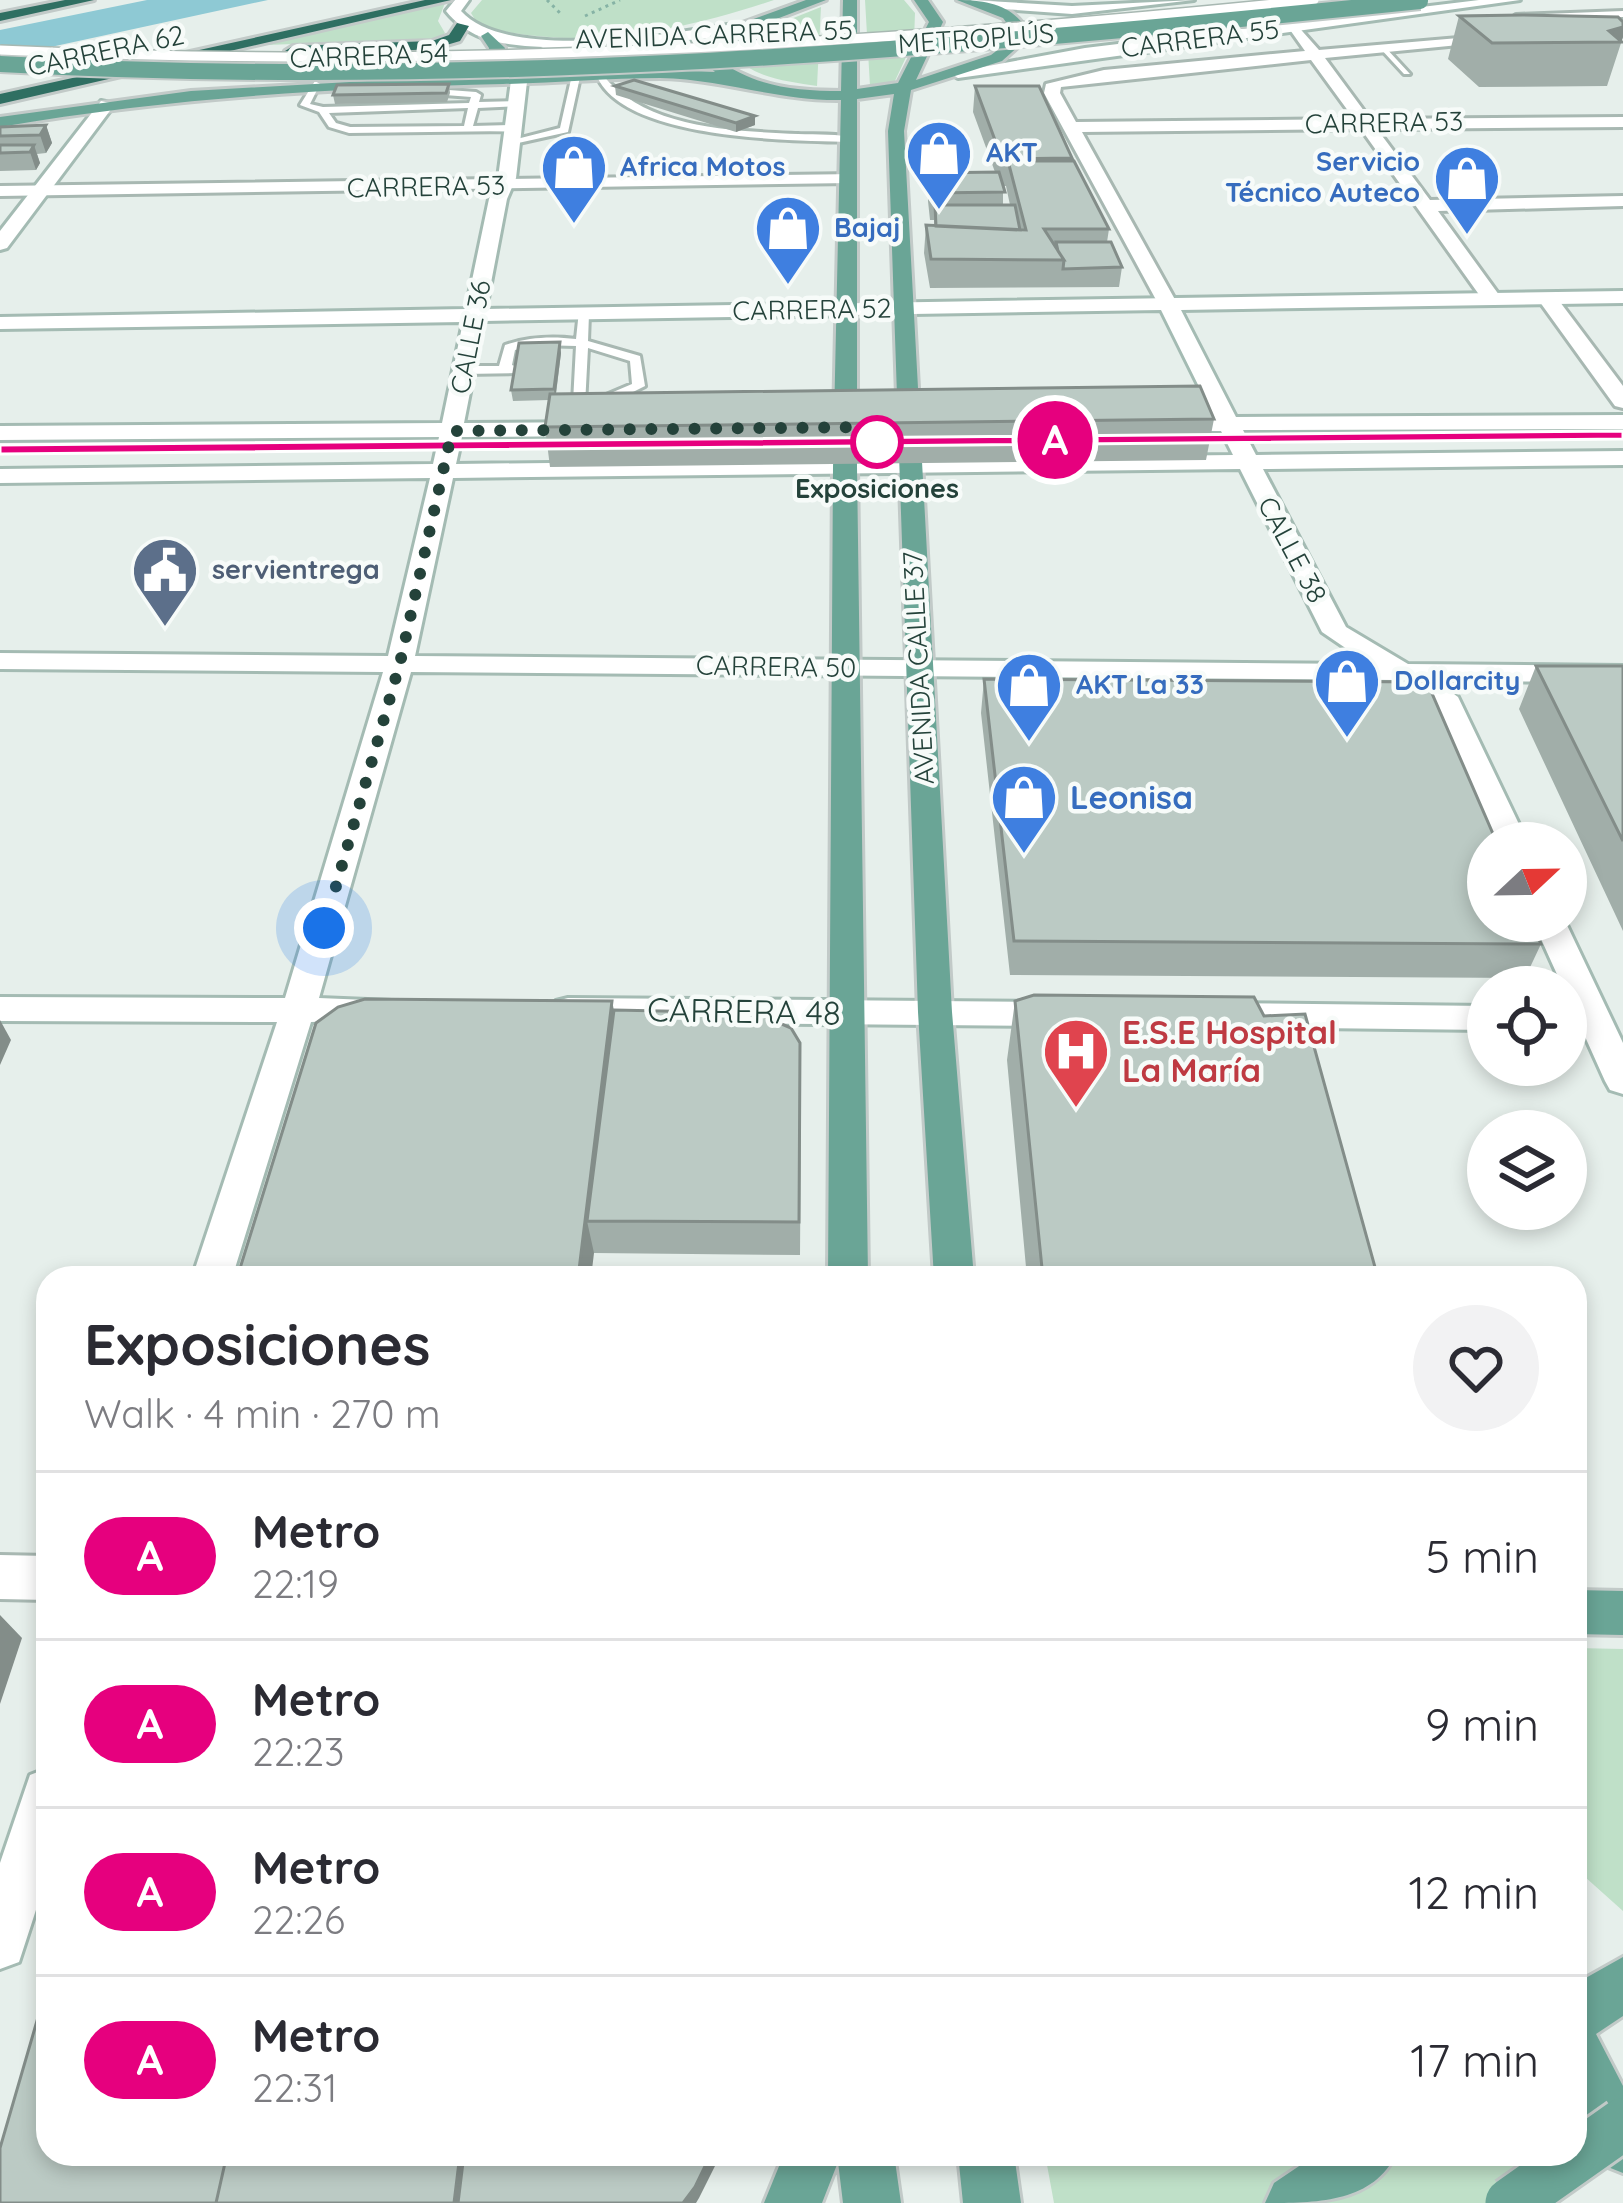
<!DOCTYPE html>
<meta charset="utf-8">
<style>
body{margin:0;font-family:Quicksand,sans-serif;background:#f2f2f3;color:#2b2b33;height:100vh;display:flex;flex-direction:column;font-size:45px;white-space:nowrap}
*{box-sizing:border-box;margin:0}
p{font-size:39px;color:#7c7c81}
.icon{flex:none;width:66px;height:66px;fill:none;stroke:currentColor;stroke-width:2;stroke-linecap:round;stroke-linejoin:round}
.map{position:relative;flex:1;overflow:hidden}
.drawer{position:absolute;left:36px;top:1266px;width:1551px;height:900px;display:flex;flex-direction:column;background:#fff;border-radius:36px;box-shadow:0 6px 18px #0003}
.drawer>*{flex:none}
.badge{padding:0 24px;border-radius:39px;font-size:42px;line-height:78px}
.needle{width:78px;rotate:68deg}
.controls{position:absolute;left:1467px;top:822px;display:grid;gap:24px}
.controls a{display:grid;place-items:center;width:120px;height:120px;border-radius:50%;background:#fff;box-shadow:0 6px 18px #0003;font-size:60px}
.you{position:absolute;width:60px;height:60px;margin:-30px;border:9px solid #fff;border-radius:50%;background:#1a73e8;box-shadow:0 0 0 18px #1a73e833}
.map>.badge{position:absolute;translate:-50% -50%;box-shadow:0 0 0 6px #fff}
.round{display:grid;place-items:center;flex:none;width:126px;height:126px;border-radius:63px;background:#f2f2f3}
.headline{display:flex;align-items:center;justify-content:space-between;height:204px;padding:0 48px}
h1{font-size:57px;font-weight:800;line-height:90px}
ul{padding:0;list-style:none}
li{display:flex;align-items:center;gap:36px;height:168px;padding:0 48px;border-top:3px solid #e1e1e2}
li div{flex:1}
li b{display:block;font-size:45px}
li em{font-style:normal}
li .badge{min-width:132px;font-weight:700;text-align:center}
.map>svg:first-child{display:block}
.green{fill:#bfe0c8}
.water{fill:#8ec9d4}
.lines{fill:none;stroke-linecap:round;stroke-linejoin:round}
.lane-casing{stroke:#a8b8b2;stroke-width:6}
.street-casing{stroke:#a8b8b2;stroke-width:6}
.secondary-casing{stroke:#a4bbb3;stroke-width:6}
.primary-casing{stroke:#c2cac8;stroke-width:6}
.highway-casing{stroke:#c2cac8;stroke-width:6}
.path{stroke:#86b3a5;stroke-width:3;stroke-dasharray:3 4.5;stroke-linecap:butt}
.lane{fill:#fff;fill-rule:evenodd}
.street{fill:#fff;fill-rule:evenodd}
.secondary{fill:#fff;fill-rule:evenodd}
.primary{fill:#6aa596;fill-rule:evenodd}
.highway{fill:#2f6f62;fill-rule:evenodd}
.rail{stroke:#5f7d75;stroke-width:6;stroke-dasharray:16 9;stroke-linecap:butt}
.lane-bridge-casing{stroke:#a8b8b2;stroke-width:12;stroke-linecap:butt}
.primary-bridge-far1-casing{stroke:#c2cac8;stroke-width:20;stroke-linecap:butt}
.primary-bridge-casing{stroke:#c2cac8;stroke-width:57;stroke-linecap:butt}
.lane-bridge{stroke:#fff;stroke-width:9}
.primary-bridge-far1{stroke:#6aa596;stroke-width:16}
.primary-bridge{stroke:#6aa596;stroke-width:51}
.wall{fill:#a1aea9;fill-rule:evenodd}
.shaded-wall{fill:#838d89}
.building{fill:#bbcac4;stroke:#838d89;stroke-width:3}
.line{fill:#e6007e;stroke:#fff;stroke-width:3}
.walk{stroke:#24423a;stroke-width:12;stroke-dasharray:0 21.6}
.stop-dot{fill:#fff;stroke:#e6007e;stroke-width:6}
.labels{text-anchor:middle;stroke-width:9;stroke-linejoin:round;paint-order:stroke}
.far-street-label{font-size:27px;fill:#24423a;stroke:#f7fbf9}
.far-shop-label{font-size:27px;font-weight:bold;fill:#366cbe;stroke:#f7fbf9;text-anchor:start}
.far-stop-label{font-size:27px;font-weight:bold;fill:#24423a;stroke:#f7fbf9}
.far-service-label{font-size:27px;font-weight:bold;fill:#4e5e75;stroke:#f7fbf9;text-anchor:start}
.shop-label{font-size:33px;font-weight:bold;fill:#366cbe;stroke:#f7fbf9;text-anchor:start}
.street-label{font-size:33px;fill:#24423a;stroke:#f7fbf9}
.health-label{font-size:33px;font-weight:bold;fill:#be3a42;stroke:#f7fbf9;text-anchor:start}
</style>
<div class="map">
<svg width="1623" height="2203" viewBox="0 0 1623 2203">
<rect width="100%" height="100%" fill="#e6efeb"/>
<path class="green" d="M482,0h292c-97,32 -193,52 -295,26l-8,-13z
M865,0h39l11,13 -1,27 -20,43 -24,3z
M445,3l-7,18 7,12 -7,6 -173,6z
M821,7l-4,79c-30,-5 -67,-8 -85,-34l16,-16z
M1575,1648l48,1v262l-48,-43z
M1045,2154h501l11,49h-503z"/>
<path class="water" d="M147,0h121l-268,58v-28z"/>
<g class="lines">
<defs>
<path id="lane" d="M1623,11v6l-111,1 4,-3z
M1379,47h6l25,27h-6z
M596,74h6c43,55 131,57 196,60 19,1 41,-1 57,5l-5,3c-62,-2 -229,-2 -254,-68z
M572,75l8,2 -12,55 -63,14v-4l55,-14z
M315,81l5,3 -10,20 13,3 146,-4 2,-6 -52,-4 3,-5 54,4 5,3 -2,7 38,-1 3,5 -42,2 -5,18 40,-1 5,3 -5,3 -164,2 -20,-6 -10,-15 -19,-7zM468,108l-4,18 -114,1 -14,-4 -7,-10z
M579,311l10,3 -1,27 52,15 5,30 -36,18h-10v-6l33,-14 -2,-23 -42,-13 -4,76 -12,-3 4,-75 -37,-1 -24,5 -3,15 11,4 -6,4 -53,1 -6,-4 6,-4h35l6,-21c24,-8 46,-9 71,-6z"/>
<path id="street" d="M1295,23l24,27 186,-16 -5,7 -175,17 45,61 253,-2v10l-246,2 53,71 193,-4v10l-185,5 64,88 -10,6 -7,-2 -124,-174 -279,3 96,173 -17,4 -117,-216 2,-9 58,-14 201,-19 -17,-24zM1311,60l43,59 -278,3 -16,-29 1,-6z
M857,174v8l-6,1 -851,13v-10z
M1540,294h14l69,92v22l-8,-2 -78,-108z
M0,1555l48,1v44l-48,-1z"/>
<path id="secondary" d="M455,0h14l-8,11c47,52 213,22 279,12l7,4c-52,29 -187,-4 -219,46l-12,105 -9,21 -21,110 1137,-18v12l-442,7 55,107 387,-2v14l-380,1 13,25 367,-4v14l-360,4 83,158 62,37 215,2v16l-187,-1 22,16 70,146h-30l-66,-141 -35,-22 -986,-8 -92,326 73,3 5,9 -5,9 -81,3 -79,256h-40l85,-256 -277,-1v-24l285,1 98,-326 -383,-3v-16l388,3 42,-178 -430,5v-14l433,-5 6,-27 -439,3v-14l442,-3 21,-101 -463,7v-12l466,-8 23,-110 9,-21 14,-105 12,-17 19,-9c-38,-2 -72,-5 -97,-36zM1161,310l53,107h-49l-11,7 11,7h56l12,24 -777,9 6,-27 131,-1 11,-7 -11,-7 -129,1 20,-102zM1240,469l82,163 47,32 -954,-8 38,-178z
M971,0l101,6 122,-6 -122,14 -96,-7z
M1479,0h41l-562,78 -8,-5 135,-25z
M101,101l14,3 -108,144 -7,2v-19z
M1533,921h32l58,122v51l-13,-4 -5,-9z
M568,998l490,4 12,3 5,9 -5,9 -12,3 -490,-4 -12,-3 -5,-9 5,-9z
M1216,1003l272,3v24l-272,-3 -12,-3 -5,-9 5,-9z
M48,1768v105l-29,89 -19,7v-106l30,-88z"/>
<path id="primary" d="M806,0h20l-104,40 -5,7v12c39,28 77,32 124,32l2,-91h14v89l41,-6 31,-61 -15,-22h14l15,22 -27,58 75,-25 25,-19 -13,-18 -46,-18c31,0 59,5 73,36l-28,25 -91,29 -7,41 48,881 22,266h-40l-16,-266 -30,-881 6,-37 -37,5v368l11,811h-40l5,-811 8,-367c-63,1 -119,-21 -181,-22 -53,0 -105,5 -157,6 -169,4 -336,14 -503,43v-10l191,-26 263,-15 34,-19 1,-9 -8,-12 7,-4 17,16 -2,11 -25,16 150,-6 87,3 -13,-11v-14l10,-13z
M1575,1590l48,1v44l-48,-1z
M1623,1957v59l-27,18 27,52v87l-20,-8 -28,-56v-125z
M784,2154h110l7,49h-58l-5,-41 -16,41h-58z
M958,2154h56l7,49h-58z
M1317,2154h79c-23,49 -80,49 -131,49l9,-20z"/>
<path id="highway" d="M65,0h29l-94,21v-8z
M425,0h26l-451,104v-10z
M457,23l12,3 -9,15 -27,8 -140,7 -8,-5 8,-5 139,-5 17,-6z"/>
</defs>
<use href="#lane" class="lane-casing"/>
<use href="#street" class="street-casing"/>
<use href="#secondary" class="secondary-casing"/>
<use href="#primary" class="primary-casing"/>
<use href="#highway" class="highway-casing"/>
<path class="path" d="M547,0l15,15
M585,16l35,-16"/>
<use href="#lane" class="lane"/>
<use href="#street" class="street"/>
<use href="#secondary" class="secondary"/>
<use href="#primary" class="primary"/>
<use href="#highway" class="highway"/>
<path class="rail" d="M1179,439l444,-3
M0,450l579,-4"/>
<defs>
<path id="lane-bridge" d="M0,50c440,20 876,-5 1314,-50"/>
<path id="primary-bridge-far1" d="M0,64c473,26 949,-14 1420,-63"/>
<path id="primary-bridge" d="M1511,2203l112,-79"/>
</defs>
<use href="#lane-bridge" class="lane-bridge-casing"/>
<use href="#primary-bridge-far1" class="primary-bridge-far1-casing"/>
<use href="#primary-bridge" class="primary-bridge-casing"/>
<use href="#lane-bridge" class="lane-bridge"/>
<use href="#primary-bridge-far1" class="primary-bridge-far1"/>
<use href="#primary-bridge" class="primary-bridge"/>
</g>
<path class="wall" d="M1459,16l164,21 -16,49 -128,1 -31,-28z
M449,84l1,9 -3,9 -112,2 -2,-9z
M615,86l140,39 -19,7 -120,-37z
M975,86l97,72v3l37,68 -2,13 15,25 -3,20 -189,1 -6,-35 2,-28h8v-5h-4l-2,-19 1,-28 66,-1 -22,-60zM1003,186h3l4,19h-7z
M46,125l6,18 -6,10 -9,1 3,9 -4,7 -36,1v-44z
M561,353l-5,41 658,25 -8,41 -656,7 -5,-40 4,-27 -36,1 -2,-11z
M1536,666h87v265l-104,-222z
M984,679l557,265 -16,34 -515,-3 -29,-262z
M612,1001l2,9 187,99 -1,146 -206,-2 -357,25z
M1015,1001l363,277h-351l-20,-218z"/>
<path class="shaded-wall" d="M1623,27v10l-2,5 -12,-11z
M755,116v9l-19,7v-9z
M46,125l6,18 -6,10 -6,-18z
M34,145l6,18 -4,7 -6,-18z
M560,342l1,11 -6,47 -1,-11z
M612,1001l6,43 -31,177 7,32 -3,25h-13z
M0,1020l11,20 -11,25z
M0,1615l22,23 -22,66z
M460,2154h19l-6,49h-19z
M711,2154h10l-22,44 -3,5h-13z"/>
<path class="building" d="M1522,15l96,2 5,5v5l-14,4 13,11 -130,1 -33,-27z
M634,80l121,36 -19,7 -121,-37z
M449,84l-3,9 -113,2 4,-10z
M975,86h64l33,72 -70,1z
M46,125l-6,10 -40,1v-9z
M0,145h34l-4,7 -30,1z
M1008,161h66l35,68h-65l20,31 -133,-1 -5,-34 100,5z
M999,172l6,20 -73,1 -3,-20z
M935,205h80l5,25 -84,-4z
M1056,242h55l11,25 -59,2 1,-9 -6,-9z
M560,342l-6,47 -43,1 8,-47z
M1200,386l14,33 -669,8 5,-33z
M1536,666h87v175z
M984,679l443,3 70,161h-9v78h43l10,23 -527,-3z
M1034,995l220,2 10,19 41,-2 73,264h-335l-28,-277z
M365,999l247,2 -34,277h-341l79,-255 22,-16z
M614,1010l142,3 35,15 9,15 -1,179 -212,-1z
M48,1983v171h179l-11,49h-216v-55z
M227,2154h233l-6,49h-238z
M464,2154h247l-16,33 -12,16h-225z"/>
<path class="line" d="M1623,431v8l-1623,15v-9z"/>
<g class="lines">
<path class="walk" d="M324,928l76,-265 52,-232 425,-4v15"/>
</g>
<defs>
<symbol id="shop-pin" viewBox="-11 -11 22 30"><path d="M0 17L-7.5 6A9.5 9.5 0 1 1 7.5 6Z" fill="#3f7fe0" stroke="#f7fbf9"/><path d="M-5-2.5h2.3a2.7 3.5 0 0 1 5.4 0H5L5.5 6h-11ZM-1.5-2.5h3a1.5 2.3 0 0 0-3 0Z" fill="#fff"/></symbol>
<symbol id="civic-pin" viewBox="-11 -11 22 30"><path d="M0 17L-7.5 6A9.5 9.5 0 1 1 7.5 6Z" fill="#5c6f8a" stroke="#f7fbf9"/><path d="M-.6-6.5H3V-4.5H.6V-3L4-1V1h2V6H-6V1h2V-1L-.6-3ZM-1.2 2.5V6h2.4V2.5Z" fill="#fff"/></symbol>
<symbol id="hospital-pin" viewBox="-11 -11 22 30"><path d="M0 17L-7.5 6A9.5 9.5 0 1 1 7.5 6Z" fill="#e0444e" stroke="#f7fbf9"/><path d="M-5-5h3v3.5h4V-5h3V5h-3V1.5h-4V5h-3Z" fill="#fff"/></symbol>
</defs>
<g fill-rule="evenodd">
<use href="#shop-pin" x="901" y="115" width="76" height="104"/>
<use href="#shop-pin" x="536" y="129" width="76" height="104"/>
<use href="#shop-pin" x="1429" y="140" width="76" height="104"/>
<use href="#shop-pin" x="750" y="190" width="76" height="104"/>
<use href="#civic-pin" x="127" y="532" width="76" height="104"/>
<use href="#shop-pin" x="1309" y="643" width="76" height="104"/>
<use href="#shop-pin" x="991" y="647" width="76" height="104"/>
<use href="#shop-pin" x="986" y="759" width="76" height="104"/>
<use href="#hospital-pin" x="1038" y="1013" width="76" height="104"/>
</g>
<circle class="stop-dot" cx="877" cy="442" r="24"/>
<g class="labels">
<g class="far-street-label">
<text transform="translate(714 35) rotate(-2)" y="9">AVENIDA CARRERA 55</text>
<text transform="translate(976 39) rotate(-4)" y="9">METROPLÚS</text>
<text transform="translate(1200 39) rotate(-7)" y="9">CARRERA 55</text>
<text transform="translate(106 51) rotate(-12)" y="9">CARRERA 62</text>
<text transform="translate(369 56) rotate(-2)" y="9">CARRERA 54</text>
<text transform="translate(1384 123) rotate(-1)" y="9">CARRERA 53</text>
<text transform="translate(426 187) rotate(-1)" y="9">CARRERA 53</text>
<text transform="translate(812 310) rotate(-1)" y="9">CARRERA 52</text>
<text transform="translate(471 337) rotate(-79)" y="9">CALLE 36</text>
<text transform="translate(1292 550) rotate(62)" y="9">CALLE 38</text>
<text transform="translate(776 667) rotate(1)" y="9">CARRERA 50</text>
<text transform="translate(919 668) rotate(-93)" y="9">AVENIDA CALLE 37</text>
</g>
<g class="far-shop-label">
<text x="986" y="162">AKT</text>
<text x="1420" y="171" text-anchor="end">Servicio<tspan x="1420" dy="31">Técnico Auteco</tspan></text>
<text x="620" y="176">Africa Motos</text>
<text x="834" y="237">Bajaj</text>
<text x="1394" y="690">Dollarcity</text>
<text x="1076" y="694">AKT La 33</text>
</g>
<g class="far-stop-label">
<text x="877" y="498">Exposiciones</text>
</g>
<g class="far-service-label">
<text x="212" y="579">servientrega</text>
</g>
<g class="shop-label">
<text x="1070" y="809">Leonisa</text>
</g>
<g class="street-label">
<text transform="translate(744 1011) rotate(1)" y="12">CARRERA 48</text>
</g>
<g class="health-label">
<text x="1122" y="1044">E.S.E Hospital<tspan x="1122" dy="38">La María</tspan></text>
</g>
</g>
</svg>
<div class="controls">
<a><svg class="needle" viewBox="-14 -14 28 28"><path d="M0-13l5 13h-10z" fill="#e53935"/><path d="M0 13l5-13h-10z" fill="#7c7c81"/></svg></a>
<a><svg class="icon" aria-label="locate" viewBox="0 0 24 24"><circle cx="12" cy="12" r="6"/><path d="M12 2v4M12 18v4M2 12h4M18 12h4"/></svg></a>
<a><svg class="icon" aria-label="layers" viewBox="0 0 24 24"><path d="M12 4l9 5-9 5-9-5zM3 14l9 5 9-5"/></svg></a>
</div>
<div class="you" style="left:324px;top:928px"></div>
<b class="badge" style="left:1055px;top:440px;background:#e6007e;color:#fff">A</b>
<section class="drawer">
<div class="headline"><div><h1>Exposiciones</h1><p>Walk · 4 min · 270 m</p></div><a class="round"><svg class="icon" aria-label="heart" viewBox="0 0 24 24"><path d="M12 20l-8-8c-3-5 5-10 8-4 3-6 11-1 8 4z"/></svg></a></div>
<ul>
<li><span class="badge" style="background:#e6007e;color:#fff">A</span><div><b>Metro</b><p>22:19</p></div><em>5 min</em></li>
<li><span class="badge" style="background:#e6007e;color:#fff">A</span><div><b>Metro</b><p>22:23</p></div><em>9 min</em></li>
<li><span class="badge" style="background:#e6007e;color:#fff">A</span><div><b>Metro</b><p>22:26</p></div><em>12 min</em></li>
<li><span class="badge" style="background:#e6007e;color:#fff">A</span><div><b>Metro</b><p>22:31</p></div><em>17 min</em></li>
</ul>
</section>
</div>
